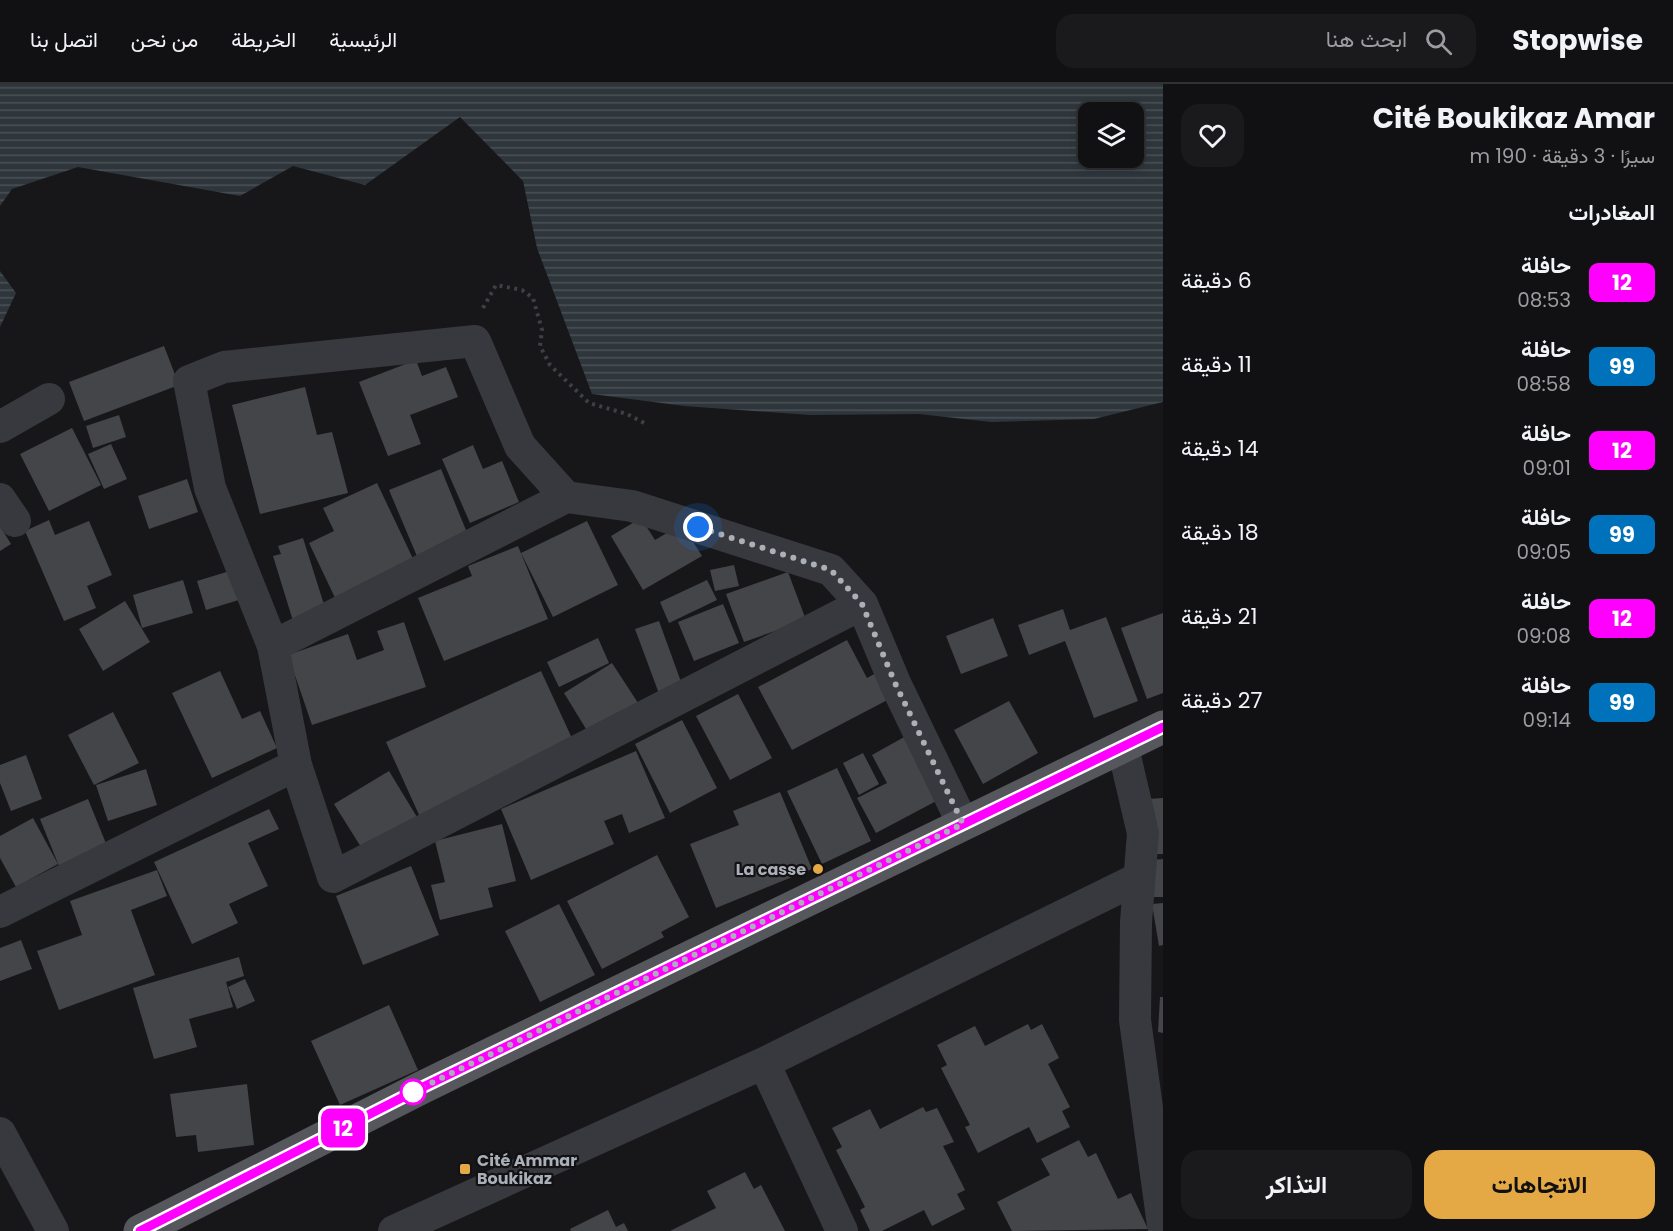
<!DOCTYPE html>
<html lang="ar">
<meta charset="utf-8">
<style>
body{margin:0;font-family:Poppins,Vazirmatn,sans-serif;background:#1a1a1c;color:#f1f3f6;direction:rtl;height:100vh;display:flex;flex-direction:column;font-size:22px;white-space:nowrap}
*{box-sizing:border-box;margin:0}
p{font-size:20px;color:#9c9da0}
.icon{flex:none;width:33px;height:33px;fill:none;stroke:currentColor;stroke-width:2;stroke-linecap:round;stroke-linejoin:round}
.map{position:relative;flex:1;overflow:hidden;direction:ltr}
.details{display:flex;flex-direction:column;background:#111113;width:510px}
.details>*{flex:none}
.badge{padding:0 12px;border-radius:9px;font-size:21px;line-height:39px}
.tools{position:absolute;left:1078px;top:18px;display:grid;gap:12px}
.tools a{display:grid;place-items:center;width:66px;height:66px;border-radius:12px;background:#111113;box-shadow:0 3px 9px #0003,0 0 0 2px #303133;font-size:30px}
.you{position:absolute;width:30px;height:30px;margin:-15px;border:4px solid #fff;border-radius:50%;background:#1a73e8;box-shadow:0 0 0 9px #1a73e833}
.map>.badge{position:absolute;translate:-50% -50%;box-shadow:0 0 0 3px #fff}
h2{padding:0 18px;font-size:22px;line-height:54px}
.round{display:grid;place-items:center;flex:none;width:63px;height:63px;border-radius:18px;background:#1a1a1c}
.overview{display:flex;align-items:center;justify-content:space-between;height:102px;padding:0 18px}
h1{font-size:28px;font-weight:700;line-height:45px}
.button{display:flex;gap:12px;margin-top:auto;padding:12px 18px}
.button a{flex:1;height:69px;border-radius:18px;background:#e4a844;color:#111;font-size:24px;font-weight:700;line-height:69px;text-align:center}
.button a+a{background:#1a1a1c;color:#f1f3f6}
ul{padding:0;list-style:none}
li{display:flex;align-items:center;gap:18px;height:84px;padding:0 18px}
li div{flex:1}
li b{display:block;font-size:22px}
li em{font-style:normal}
li .badge{min-width:66px;font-weight:700;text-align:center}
header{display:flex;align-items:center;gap:36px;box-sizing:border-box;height:84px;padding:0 30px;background:#111113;border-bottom:2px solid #303133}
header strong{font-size:28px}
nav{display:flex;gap:33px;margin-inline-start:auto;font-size:21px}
.search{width:420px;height:54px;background:#1a1a1c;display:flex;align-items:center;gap:15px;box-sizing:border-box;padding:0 21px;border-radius:18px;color:#9c9da0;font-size:22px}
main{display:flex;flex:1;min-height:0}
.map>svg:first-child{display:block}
.water{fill:url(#water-rules);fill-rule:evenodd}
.building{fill:#444549}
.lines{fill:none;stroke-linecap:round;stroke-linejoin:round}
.path{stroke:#3f4045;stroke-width:4;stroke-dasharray:3 4.5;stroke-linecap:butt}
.street{stroke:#38393e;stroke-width:32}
.primary{stroke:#55575c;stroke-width:33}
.line-casing{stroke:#fff;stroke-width:14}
.line{stroke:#f0f;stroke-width:9}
.walk{stroke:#aaafb8;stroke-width:6;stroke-dasharray:0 10.8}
.poi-dot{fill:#e4a844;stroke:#121214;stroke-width:2}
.stop-dot{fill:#fff;stroke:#f0f;stroke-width:3}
.labels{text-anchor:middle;stroke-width:4.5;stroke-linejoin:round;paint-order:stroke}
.poi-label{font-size:16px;font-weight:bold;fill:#aaafb8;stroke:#121214;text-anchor:end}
</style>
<header>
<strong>Stopwise</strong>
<div class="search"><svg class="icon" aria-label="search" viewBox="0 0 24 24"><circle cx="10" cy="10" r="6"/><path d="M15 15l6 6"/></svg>ابحث هنا</div>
<nav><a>الرئيسية</a><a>الخريطة</a><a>من نحن</a><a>اتصل بنا</a></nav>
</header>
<main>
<section class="details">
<div class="overview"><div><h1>Cité Boukikaz Amar</h1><p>سيرًا · 3 دقيقة · 190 m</p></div><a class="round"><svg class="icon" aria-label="heart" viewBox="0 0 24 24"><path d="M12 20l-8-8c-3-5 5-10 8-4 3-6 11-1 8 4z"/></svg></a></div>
<h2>المغادرات</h2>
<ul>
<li><span class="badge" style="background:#f0f;color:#fff">12</span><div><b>حافلة</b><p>08:53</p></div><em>6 دقيقة</em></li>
<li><span class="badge" style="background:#0072bc;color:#fff">99</span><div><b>حافلة</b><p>08:58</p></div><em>11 دقيقة</em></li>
<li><span class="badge" style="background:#f0f;color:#fff">12</span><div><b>حافلة</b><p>09:01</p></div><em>14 دقيقة</em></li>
<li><span class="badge" style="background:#0072bc;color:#fff">99</span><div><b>حافلة</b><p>09:05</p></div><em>18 دقيقة</em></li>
<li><span class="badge" style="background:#f0f;color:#fff">12</span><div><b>حافلة</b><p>09:08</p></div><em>21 دقيقة</em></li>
<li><span class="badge" style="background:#0072bc;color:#fff">99</span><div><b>حافلة</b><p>09:14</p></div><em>27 دقيقة</em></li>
</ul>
<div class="button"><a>الاتجاهات</a><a>التذاكر</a></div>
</section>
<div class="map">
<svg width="1163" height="1147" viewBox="0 0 1163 1147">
<defs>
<pattern id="water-rules" width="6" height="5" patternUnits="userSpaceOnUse" patternTransform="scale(1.5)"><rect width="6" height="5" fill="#2e363c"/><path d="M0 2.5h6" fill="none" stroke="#4a5156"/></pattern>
</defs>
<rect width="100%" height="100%" fill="#171719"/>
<path class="water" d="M0,0h1163v318l-69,17 -103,3 -72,-8 -109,1 -126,-9 -92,-12 -55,-146 -14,-67 -63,-64 -95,68 -72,-19 -53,30 -162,-29 -66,22 -12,17zM1134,28v46h-45v-46z
M0,187l16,22 -16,34z"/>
<path class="building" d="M164,262l15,39 -95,36 -15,-39z
M416,276l6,16 24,-9 12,30 -48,18 11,29 -33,12 -29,-74z
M305,303l12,48 15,-3 16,61 -88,21 -28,-109z
M119,331l7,22 -33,11 -7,-22z
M72,344l29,57 -52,26 -29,-57z
M111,360l16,35 -23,10 -16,-35z
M473,361l10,24 19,-8 17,41 -49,21 -28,-64z
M441,385l29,71 -51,21 -30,-71z
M187,395l11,33 -49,17 -11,-33z
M377,399l39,82 -79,37 -28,-59 25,-12 -11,-23z
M641,434l14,22 27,-16 20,32 -59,34 -32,-54z
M49,436l6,15 34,-14 23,54 -25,11 9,22 -32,13 -39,-90z
M587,437l31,64 -65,32 -32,-64z
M0,442l11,18 -11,7z
M303,454l23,73 -33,10 -20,-65 8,-2 -3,-8z
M518,462l30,73 -104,42 -26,-63 54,-22 -4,-10z
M734,481l5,21 -24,5 -5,-21z
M233,486l9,29 -36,11 -9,-29z
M788,488l18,48 -62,22 -18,-48z
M183,496l10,33 -51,15 -9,-33z
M707,496l10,20 -48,23 -9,-21z
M125,517l25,41 -47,29 -24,-42z
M723,520l16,39 -45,18 -16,-39z
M1063,525l7,21 36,-13 32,84 -44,17 -29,-77 -36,14 -11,-30z
M1163,529v80l-16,6 -26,-71z
M993,534l15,38 -47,18 -15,-38z
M659,537l25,69 -23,9 -26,-70z
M404,538l22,65 -114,38 -24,-70 60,-21 9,26 27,-10 -7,-19z
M598,554l11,25 -50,24 -12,-25z
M847,556l20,38 16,-9 14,26 -105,55 -34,-63z
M612,579l28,43 -49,31 -27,-44z
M220,587l22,48 18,-8 17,37 -65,30 -40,-85z
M541,587l35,76 -156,70 -34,-75z
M738,610l34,64 -42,22 -34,-64z
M1009,617l29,52 -55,31 -29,-54z
M113,628l26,51 -45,22 -26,-50z
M682,636l35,68 -47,25 -35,-69z
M906,652l34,63 -64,34 -19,-35 30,-15 -15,-28z
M636,667l29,67 -36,15 -7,-19 -18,7 10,23 -83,36 -30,-71z
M863,669l16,31 -20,11 -16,-32z
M26,671l16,44 -31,12 -11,-28v-18z
M837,684l34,73 -49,23 -35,-73z
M146,685l11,36 -49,16 -12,-36z
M389,687l31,51 -54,33 -32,-51z
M780,708l32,77 -96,39 -26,-64 49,-19 -6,-14z
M1163,714v56h-13l-2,-55z
M88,715l19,47 -48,20 -19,-47z
M269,725l10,20 -31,14 20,43 -39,18 9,19 -46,21 -38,-82z
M33,734l25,46 -42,23 -16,-29v-22z
M502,740l14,57 -28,7 5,19 -53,13 -9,-35 14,-3 -10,-41z
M657,771l32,62 -28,15 3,5 -62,32 -35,-68z
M1163,775v38h-9l-3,-37z
M411,782l28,69 -76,30 -27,-69z
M157,786l10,26 -36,14 24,65 -96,35 -22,-59 45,-16 -12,-34z
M1163,819v42l-4,1 -7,-42z
M559,820l36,71 -55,27 -35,-71z
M21,856l11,29 -32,12v-33z
M239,873l5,19 -18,6 7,25 -44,12 8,28 -43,12 -21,-71z
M245,895l10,22 -18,8 -9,-22z
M1160,913h3v36l-5,-1z
M389,921l29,65 -78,35 -29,-64z
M1028,940l3,6 11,-6 17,34 -11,6 22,43 -8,4 8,16 -33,16 -8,-16 -51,26 -13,-26 5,-2 -29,-57 6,-3 -10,-20 38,-19 10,20z
M247,1000l7,61 -56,7 -2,-17 -20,2 -6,-43z
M923,1023l3,5 11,-4 17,34 -11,4 22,44 -8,4 8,15 -33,17 -8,-16 -42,21h-12l-10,-21 5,-3 -29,-57 6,-3 -10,-19 38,-19 10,20z
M1079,1056l9,17 8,-4 22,46 13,-6 17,36 -136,2 -15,-29 53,-27 -9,-16z
M745,1088l9,17 7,-4 24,46h-115l46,-23 -9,-17z
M608,1126l8,17 8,-4 4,8h-57l-1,-2z"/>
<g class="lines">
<path class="path" d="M483,224l13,-23 26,5 11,8 9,32 -2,16 10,19 39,38 38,11 21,11"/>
<path class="street" d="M0,343l49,-28
M566,413l-46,-51 -45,-105 -251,26 -35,14 21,107 63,158 23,119 37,112 529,-273
M0,415l15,22
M273,562l293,-149 66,9 199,64 31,34 33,79 68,141
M1123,664l20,85 -7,89 -1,98 28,205
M0,828l296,-147
M764,979l78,168
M0,1049l53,98
M394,1147l370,-168 375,-185"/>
<path class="primary" d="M140,1147l281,-143 742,-361"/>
</g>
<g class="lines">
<defs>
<path id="line" d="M140,1147l281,-143 742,-361"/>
</defs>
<use href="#line" class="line-casing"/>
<use href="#line" class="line"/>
<path class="walk" d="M413,1008l550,-268 -68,-141 -33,-79 -31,-34 -133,-43"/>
</g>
<g class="poi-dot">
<circle cx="818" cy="785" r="6"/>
<rect x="459" y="1079" width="12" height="12" rx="3"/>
</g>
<circle class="stop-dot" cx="413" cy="1008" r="12"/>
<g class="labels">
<g class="poi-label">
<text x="806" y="791">La casse</text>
<text x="477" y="1082" text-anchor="start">Cité Ammar<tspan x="477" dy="18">Boukikaz</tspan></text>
</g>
</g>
</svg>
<div class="tools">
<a><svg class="icon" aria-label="layers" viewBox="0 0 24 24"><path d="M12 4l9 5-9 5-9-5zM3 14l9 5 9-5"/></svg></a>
</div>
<div class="you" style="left:698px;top:443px"></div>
<b class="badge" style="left:343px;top:1044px;background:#f0f;color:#fff">12</b>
</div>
</main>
